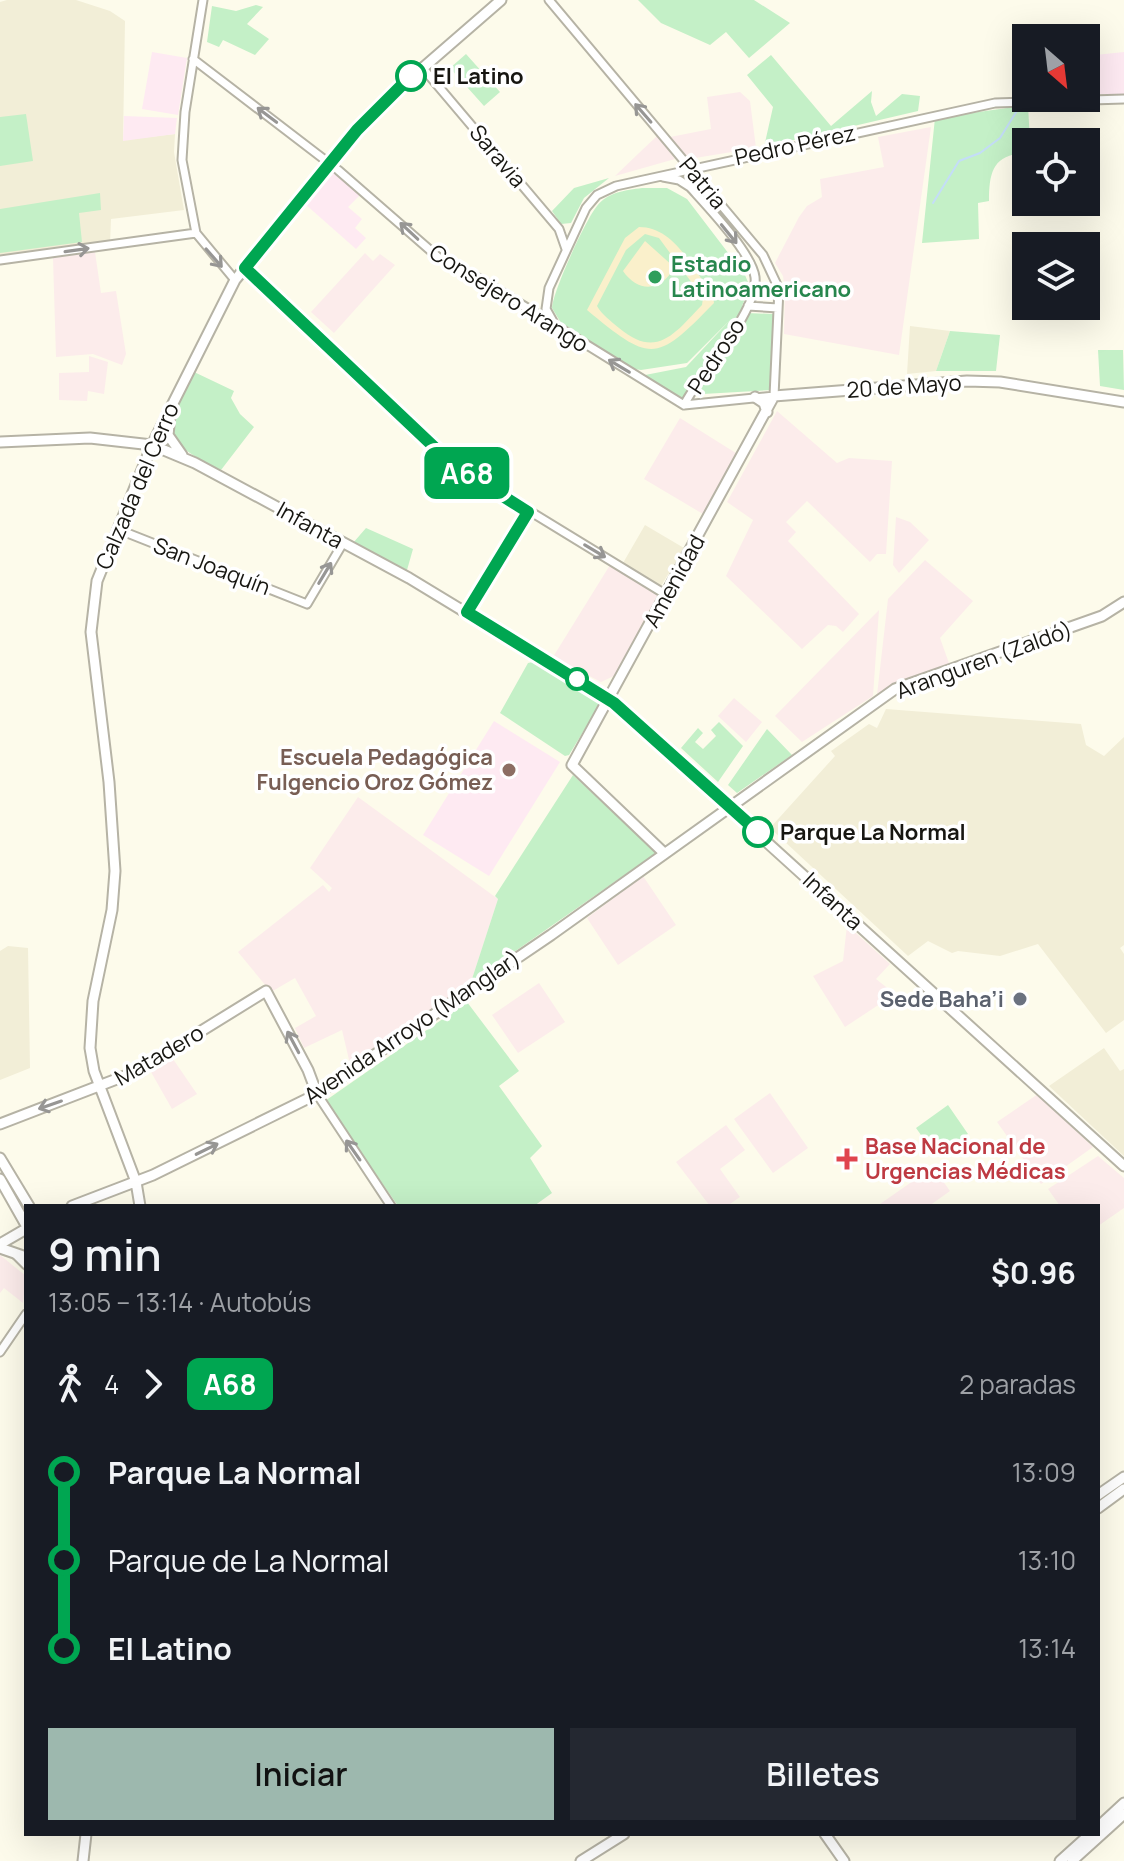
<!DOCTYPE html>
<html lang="es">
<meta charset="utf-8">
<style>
body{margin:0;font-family:Manrope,sans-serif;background:#242831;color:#f1f3f6;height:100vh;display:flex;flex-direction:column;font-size:30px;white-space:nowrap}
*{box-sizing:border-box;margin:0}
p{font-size:26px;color:#9ea1a6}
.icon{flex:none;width:44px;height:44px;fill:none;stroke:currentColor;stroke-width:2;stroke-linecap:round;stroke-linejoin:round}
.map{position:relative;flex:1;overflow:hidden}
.sheet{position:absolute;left:24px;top:1204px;width:1076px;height:632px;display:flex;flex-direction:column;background:#171b24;border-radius:0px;box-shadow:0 8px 32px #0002}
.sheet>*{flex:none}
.badge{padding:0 16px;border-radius:12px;font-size:28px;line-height:52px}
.needle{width:52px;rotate:152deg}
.tools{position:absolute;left:1012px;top:24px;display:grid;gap:16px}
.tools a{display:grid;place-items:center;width:88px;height:88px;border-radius:0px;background:#171b24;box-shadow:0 8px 32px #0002;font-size:40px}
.map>.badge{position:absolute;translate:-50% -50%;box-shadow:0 0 0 4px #fff}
.legs{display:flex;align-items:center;gap:12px;height:88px;padding:0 24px;font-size:26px}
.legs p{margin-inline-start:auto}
.headline{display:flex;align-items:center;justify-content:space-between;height:136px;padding:0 24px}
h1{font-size:44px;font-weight:600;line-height:60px}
.primary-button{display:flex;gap:16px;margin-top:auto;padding:16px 24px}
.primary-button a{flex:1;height:92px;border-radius:0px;background:#9db8ae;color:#111;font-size:32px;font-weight:600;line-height:92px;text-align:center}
.primary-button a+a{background:#242831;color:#f1f3f6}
ul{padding:0 24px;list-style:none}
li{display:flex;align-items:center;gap:28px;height:88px;font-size:30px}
li i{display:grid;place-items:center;width:12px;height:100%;margin:0 10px;background:currentColor}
li i::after{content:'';width:20px;height:20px;margin:-10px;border:6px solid;border-radius:50%;background:#171b24}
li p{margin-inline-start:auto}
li:first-child i{background:linear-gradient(#0000 50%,currentColor 0)}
li:last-child i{background:linear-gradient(currentColor 50%,#0000 0)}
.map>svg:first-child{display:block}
.built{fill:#f2eed7}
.industrial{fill:#fceceb}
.education{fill:#feeaf2}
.green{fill:#c4f0c7}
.sand{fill:#faf0cb;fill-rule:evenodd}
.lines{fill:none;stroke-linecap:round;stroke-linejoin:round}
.stream{stroke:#c4ddf8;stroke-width:2}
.minor-casing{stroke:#b6b3a5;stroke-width:11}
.major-casing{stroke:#b6b3a5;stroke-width:13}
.minor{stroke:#fff;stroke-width:7}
.major{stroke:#fff;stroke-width:9}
.oneway{stroke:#979694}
.line-1-casing{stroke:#fff;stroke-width:18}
.line-1{stroke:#00a651;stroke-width:12}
.stop-1-dot{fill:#fff;stroke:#00a651;stroke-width:4}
.leisure-dot{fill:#2e9e5b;stroke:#fff;stroke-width:3}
.education-dot{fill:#8d6e63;stroke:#fff;stroke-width:3}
.worship-dot{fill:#6b7280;stroke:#fff;stroke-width:3}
.health-dot{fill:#e0444e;stroke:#fff;stroke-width:3}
.labels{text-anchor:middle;stroke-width:7;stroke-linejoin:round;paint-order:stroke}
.stop-label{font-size:22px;font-weight:bold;fill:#171611;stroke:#fff;text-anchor:start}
.street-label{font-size:22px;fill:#171611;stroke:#fff}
.leisure-label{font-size:22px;font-weight:bold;fill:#27864d;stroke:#fff;text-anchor:start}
.education-label{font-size:22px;font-weight:bold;fill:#785e54;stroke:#fff;text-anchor:end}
.worship-label{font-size:22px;font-weight:bold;fill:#5b616d;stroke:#fff;text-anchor:end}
.health-label{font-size:22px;font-weight:bold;fill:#be3a42;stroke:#fff;text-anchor:start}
</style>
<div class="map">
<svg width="1124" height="1861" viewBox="0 0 1124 1861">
<rect width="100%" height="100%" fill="#fdfbeb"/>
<path class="built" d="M7,0h69l34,11 15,10 -2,119 52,-6 -1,18 10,58 -73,9 -1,25 -110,14v-256z
M910,326l40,5 -14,40 -29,3z
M645,525l39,23 -23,38 -38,-23z
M886,709l195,15 5,21 18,11 20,-19v208l-4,3 4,6v66l-18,13 -68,-89 -38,12 -42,-5 -6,2 -24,-12 -20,15 -138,-128 65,-72 -4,-5 38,-27 8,4z
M8,946l20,2 2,120 -30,12v-129z
M1104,1048l16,23 4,-2v87l-75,-70z"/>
<path class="industrial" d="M740,92l10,9 6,47 -67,11 -19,-22 41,-8 -4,-32z
M931,127l-32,228 -115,-21 1,-44 -2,-14 -8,-13 24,-46 8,-11 15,-9 -2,-18 64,-12 -6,-30z
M657,136l18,23 -60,17 24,-23z
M95,252l6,41 15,-2 10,63 -4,11 -29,-11 -37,3 -3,-99z
M365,253l8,8 7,-7 15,11 -61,68 -23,-21z
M89,356l19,6 -4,32 -16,-3 -1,10 -28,-1v-27l30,-1z
M777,411l60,52 12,-5 43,3 -6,93h-9l-7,8 -63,-61 -21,21 10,10 -8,9 71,73 -16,18 -7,-6 -8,-1 -26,24 -76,-73 27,-56 -26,-18z
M680,418l59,37 -36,59 -59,-35z
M896,517l14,5 19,18 -30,33 -6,-8z
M925,560l48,41 -33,37 10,28 -73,29 11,-96z
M610,565l49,31 -45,80 -13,6 -48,-25z
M879,610l-6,86 -71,46 -27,-26z
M734,698l28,24 -16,20 -28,-26z
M358,797l140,102 -27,83 -121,82 -8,-34 -38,18 -9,-20 21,-12 -21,-38 -24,14 -33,-40 85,-67 6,7 3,-4 -22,-20z
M643,876l33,49 -58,40 -31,-47z
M847,925l43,39 -14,15 19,15 -50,33 -32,-51 30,-15z
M539,983l26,39 -47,31 -26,-38z
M173,1059l24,35 -25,15 -21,-37z
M770,1093l38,55 -35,25 -39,-54z
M1038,1094l55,53 -52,37 -44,-62z
M726,1125l19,25 -25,19 20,28 -13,9h-17l-34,-44z
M1098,1156l26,22v30l-26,18v-20h-38l-12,-17z
M933,1167l17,24 -21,15 -49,-2z
M0,1255l26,21 -3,27 -19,-15 -4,5z"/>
<path class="education" d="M152,52l35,6 -9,57 -36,-6z
M1124,52v43l-29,-1 -9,-38z
M124,116l53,2 -2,16 -52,7z
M333,171l27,24 -12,12 14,12 -7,9 11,10 -10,11 -51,-45z
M494,721l66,41 -71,114 -66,-41z"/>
<path class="green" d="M638,0h116l36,23 -41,35 -23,-26 -16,13 -49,-22z
M256,5l7,2 -16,17 22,15 -14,16 -32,-15 -4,7 -12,-5 5,-36 24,5z
M466,54l34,38 -16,14 -34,-38z
M771,55l60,71 41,-35 -1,11 5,14 26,-22 18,2 -2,15 -154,36 9,-40 -26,-32z
M1028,105l2,37h-4v11c-33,1 -37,19 -37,48l-11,2 1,36 -57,4 13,-125z
M26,114l7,47 -33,5v-49z
M609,178l-25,20 -13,25 -10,1 -9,-13 22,-23z
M642,188h25l20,11 58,76 5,12 -8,19 5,-2 -1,4 -59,86 -7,5 -40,-23 46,-9 45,-48 -44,44 -46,7 -12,-2 -45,-29 -23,-16 -9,-15c1,-17 34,-89 45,-102 11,-14 29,-16 45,-18z
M100,193l1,17 -22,3 3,29 -82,11v-44z
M747,313l26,1 -2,76 -68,4 -4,-10z
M950,331l50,4 -4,36h-60z
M1098,350h25l1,40 -24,-4z
M192,371l42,20 -3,7 9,16 14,13 -33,43c-64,-31 -53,-38 -29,-99z
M366,528l47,21 -6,21 -54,-27z
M533,662l67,42 -31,51 -4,1 -65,-43 28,-50z
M719,722l24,24 -25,36 -37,-34 17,-20 5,5 -8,9 8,7 13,-13 -5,-6z
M767,729l25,26 -55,38 -9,-8z
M573,775l83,78 -185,129 27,-83 -3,-3z
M467,1002l52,69 -20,15 43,60 -12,12 22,35 -18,13h-136l-73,-105z
M948,1105l20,29 -32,22 -20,-28z"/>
<path class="sand" d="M639,227c36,0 55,43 74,69l1,7c-58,60 -63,60 -127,7l38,-72zM645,234l14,4 44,60 -1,7c-27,28 -45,55 -83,23 -8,-7 -17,-13 -22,-22l29,-56z
M645,241l29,26c-12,25 -36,26 -51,4z"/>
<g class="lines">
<path class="stream" d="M933,203l26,-42 21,-8 20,-15 20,-32"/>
<defs>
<path id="minor" d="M203,0l-18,112 -3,48 14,73 39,47
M549,0l214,255 16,34 -5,107 -90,9
M193,59l145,111 101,88 43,22 202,125
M422,67l137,162 7,20
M663,177l16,3 11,7c17,19 62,66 65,90 4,34 -55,96 -71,128
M0,260l196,-27
M245,268l206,195 214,131
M748,306l30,2
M555,325l-9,-16 3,-21 37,-80 11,-13 19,-9 379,-83 129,-4
M117,529l190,75 36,-61
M317,1094l74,112
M16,1255l10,10
M0,1352l26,-38"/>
<path id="major" d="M755,397l9,6 3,9
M170,415l-2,20 14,20
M0,442l90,-4 62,7 43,18 214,115 201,122 514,466
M664,853l-92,-88 202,-369 193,-15 33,1 124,20
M0,1124l135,-52 131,-81 42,79 9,24
M0,1158l29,48
M0,1179l26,46
M72,1206l81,-31 164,-81 234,-159 344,-246 207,-73 22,-14
M140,1206l-4,-24 -42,-111 -4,-23 3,-47 19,-91 3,-39 -6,-89 -18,-150 6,-51 55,-136 83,-165 144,-174 122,-106
M0,1244l26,-15
M0,1248l26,9
M1098,1495l26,-18
M1098,1508l26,-19
M1098,1827l26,-24
M825,1834l19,27
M83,1861l3,-27
M581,1861l43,-27
M1060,1861l30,-27
M1072,1861l52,-47"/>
</defs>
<use href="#minor" class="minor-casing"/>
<use href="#major" class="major-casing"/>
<use href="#minor" class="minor"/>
<use href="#major" class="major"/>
</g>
<defs><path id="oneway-shaft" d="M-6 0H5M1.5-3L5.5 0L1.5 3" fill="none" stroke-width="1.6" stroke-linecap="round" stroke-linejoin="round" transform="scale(2)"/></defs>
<g class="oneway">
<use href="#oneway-shaft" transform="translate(643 113) rotate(-131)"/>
<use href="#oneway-shaft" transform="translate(267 115) rotate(-143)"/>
<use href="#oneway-shaft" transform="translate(409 231) rotate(-137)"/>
<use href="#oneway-shaft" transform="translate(729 234) rotate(51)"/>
<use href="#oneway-shaft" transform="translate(77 250) rotate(-8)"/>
<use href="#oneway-shaft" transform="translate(214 258) rotate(49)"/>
<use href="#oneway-shaft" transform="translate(619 366) rotate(-149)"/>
<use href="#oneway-shaft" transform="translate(595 551) rotate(31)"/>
<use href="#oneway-shaft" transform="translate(325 573) rotate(-59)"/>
<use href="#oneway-shaft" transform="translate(293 1042) rotate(-118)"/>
<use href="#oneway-shaft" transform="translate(50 1105) rotate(161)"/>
<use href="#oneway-shaft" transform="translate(207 1149) rotate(-26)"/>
<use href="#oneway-shaft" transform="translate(353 1150) rotate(-125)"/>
</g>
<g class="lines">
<defs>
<path id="line-1" d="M411,76l-54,54 -112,138 206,195 77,49 -61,100 147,91 144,129"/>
</defs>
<use href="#line-1" class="line-1-casing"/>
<use href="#line-1" class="line-1"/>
</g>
<g class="stop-1-dot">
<circle cx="411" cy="76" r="14"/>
<circle cx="577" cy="679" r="10"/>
<circle cx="758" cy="832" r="14"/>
</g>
<circle class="leisure-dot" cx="655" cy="277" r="8"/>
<circle class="education-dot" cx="509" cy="770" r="8"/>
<circle class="worship-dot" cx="1020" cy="999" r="8"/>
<path class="health-dot" d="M843 1147h8v8h8v8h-8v8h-8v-8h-8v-8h8z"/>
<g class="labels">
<g class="stop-label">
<text x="433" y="84">El Latino</text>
<text x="780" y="840">Parque La Normal</text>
</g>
<g class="street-label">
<text transform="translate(795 145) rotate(-12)" y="8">Pedro Pérez</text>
<text transform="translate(498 156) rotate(50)" y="8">Saravia</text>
<text transform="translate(703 183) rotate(50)" y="8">Patria</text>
<text transform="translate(509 298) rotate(32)" y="8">Consejero Arango</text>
<text transform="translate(716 356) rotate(-57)" y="8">Pedroso</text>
<text transform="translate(904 386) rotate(-4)" y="8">20 de Mayo</text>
<text transform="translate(137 486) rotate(-67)" y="8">Calzada del Cerro</text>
<text transform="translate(310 525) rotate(29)" y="8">Infanta</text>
<text transform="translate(212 566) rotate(21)" y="8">San Joaquín</text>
<text transform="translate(674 581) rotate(-61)" y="8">Amenidad</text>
<text transform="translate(984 660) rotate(-20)" y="8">Aranguren (Zaldó)</text>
<text transform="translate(833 901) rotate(43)" y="8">Infanta</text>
<text transform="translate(412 1027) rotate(-34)" y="8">Avenida Arroyo (Manglar)</text>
<text transform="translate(159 1055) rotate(-30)" y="8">Matadero</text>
</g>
<g class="leisure-label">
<text x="671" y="272">Estadio<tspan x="671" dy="25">Latinoamericano</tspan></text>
</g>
<g class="education-label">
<text x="493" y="765">Escuela Pedagógica<tspan x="493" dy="25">Fulgencio Oroz Gómez</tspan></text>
</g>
<g class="worship-label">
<text x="1004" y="1007">Sede Baha’i</text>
</g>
<g class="health-label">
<text x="865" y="1154">Base Nacional de<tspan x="865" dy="25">Urgencias Médicas</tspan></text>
</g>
</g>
</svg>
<div class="tools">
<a><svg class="needle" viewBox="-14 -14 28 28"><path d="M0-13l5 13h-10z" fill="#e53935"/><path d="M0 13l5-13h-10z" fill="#9ea1a6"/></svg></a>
<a><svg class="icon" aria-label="locate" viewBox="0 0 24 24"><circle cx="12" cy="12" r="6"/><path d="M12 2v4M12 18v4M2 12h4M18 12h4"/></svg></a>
<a><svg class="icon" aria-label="layers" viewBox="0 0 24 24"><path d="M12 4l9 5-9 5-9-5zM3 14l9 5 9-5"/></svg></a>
</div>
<b class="badge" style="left:467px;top:473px;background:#00a651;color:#fff">A68</b>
<section class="sheet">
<div class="headline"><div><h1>9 min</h1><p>13:05 – 13:14 · Autobús</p></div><b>$0.96</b></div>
<div class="legs"><svg class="icon" aria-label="walk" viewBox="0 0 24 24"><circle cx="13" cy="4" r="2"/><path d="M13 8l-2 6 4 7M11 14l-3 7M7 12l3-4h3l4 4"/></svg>4<svg class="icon" aria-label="forward" viewBox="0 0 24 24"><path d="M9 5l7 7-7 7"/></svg><b class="badge" style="background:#00a651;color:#fff">A68</b><p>2 paradas</p></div>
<ul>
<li><i style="color:#00a651"></i><b>Parque La Normal</b><p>13:09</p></li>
<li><i style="color:#00a651"></i><span>Parque de La Normal</span><p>13:10</p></li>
<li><i style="color:#00a651"></i><b>El Latino</b><p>13:14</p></li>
</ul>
<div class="primary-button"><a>Iniciar</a><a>Billetes</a></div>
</section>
</div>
